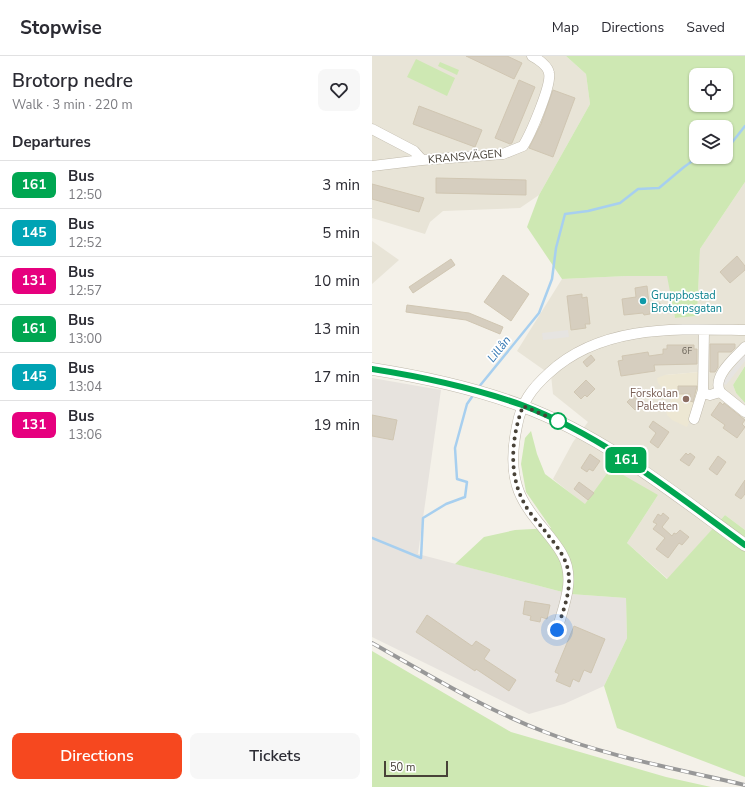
<!DOCTYPE html>
<meta charset="utf-8">
<style>
body{margin:0;font-family:"Nunito Sans",sans-serif;background:#f7f7f7;color:#2b2b33;height:100vh;display:flex;flex-direction:column;font-size:15px;white-space:nowrap}
*{box-sizing:border-box;margin:0}
p{font-size:13px;color:#7c7c81}
.icon{flex:none;width:22px;height:22px;fill:none;stroke:currentColor;stroke-width:2;stroke-linecap:round;stroke-linejoin:round}
.map{position:relative;flex:1;overflow:hidden}
.panel{display:flex;flex-direction:column;background:#fff;width:372px}
.panel>*{flex:none}
.badge{padding:0 8px;border-radius:6px;font-size:14px;line-height:26px}
.fabs{position:absolute;left:317px;top:12px;display:grid;gap:8px}
.fabs a{display:grid;place-items:center;width:44px;height:44px;border-radius:8px;background:#fff;box-shadow:0 1px 3px #0004;font-size:20px}
.scale{position:absolute;left:12px;bottom:10px;width:64px;box-sizing:border-box;padding-left:4px;border:2px solid #484238;border-top:0;font-size:11px;line-height:14px;white-space:nowrap;color:#484238;-webkit-text-stroke:3px #fff;paint-order:stroke}
.you{position:absolute;width:20px;height:20px;margin:-10px;border:3px solid #fff;border-radius:50%;background:#1a73e8;box-shadow:0 0 0 6px #1a73e833}
.map>.badge{position:absolute;translate:-50% -50%;box-shadow:0 0 0 2px #fff}
h2{padding:0 12px;font-size:15px;line-height:36px}
.round{display:grid;place-items:center;flex:none;width:42px;height:42px;border-radius:8px;background:#f7f7f7}
.overview{display:flex;align-items:center;justify-content:space-between;height:68px;padding:0 12px}
h1{font-size:19px;font-weight:600;line-height:30px}
.primary-button{display:flex;gap:8px;margin-top:auto;padding:8px 12px}
.primary-button a{flex:1;height:46px;border-radius:8px;background:#f6481f;color:#fff;font-size:16px;font-weight:600;line-height:46px;text-align:center}
.primary-button a+a{background:#f7f7f7;color:#2b2b33}
ul{padding:0;list-style:none}
li{display:flex;align-items:center;gap:12px;height:48px;padding:0 12px;border-top:1px solid #e1e1e2}
li div{flex:1}
li b{display:block;font-size:15px}
li em{font-style:normal}
li .badge{min-width:44px;font-weight:700;text-align:center}
header{display:flex;align-items:center;gap:24px;box-sizing:border-box;height:56px;padding:0 20px;background:#fff;border-bottom:1px solid #e1e1e2}
header strong{font-size:19px}
nav{display:flex;gap:22px;margin-inline-start:auto;font-size:14px}
main{display:flex;flex:1;min-height:0}
.map>svg:first-child{display:block}
.residential{fill:#e8e4d7;fill-rule:evenodd}
.industrial{fill:#e7e3de}
.education{fill:#ede7d3}
.green{fill:#cee8b3;fill-rule:evenodd}
.parking{fill:#e6e4e1}
.lines{fill:none;stroke-linecap:round;stroke-linejoin:round}
.stream{stroke:#a7cfef;stroke-width:2.5}
.building{fill:#d6cebf;stroke:#d0c6b2}
.minor-casing{stroke:#c0baac;stroke-width:11}
.tertiary-casing{stroke:#c0baac;stroke-width:13}
.minor{stroke:#fff;stroke-width:10}
.tertiary{stroke:#fff;stroke-width:12}
.rail-casing{stroke:#989898;stroke-width:4}
.rail{stroke:#fff;stroke-width:2.5;stroke-dasharray:8;stroke-linecap:butt}
.line-casing{stroke:#fff;stroke-width:9}
.line{stroke:#00a651;stroke-width:6}
.walk{stroke:#484238;stroke-width:4;stroke-dasharray:0 7.2}
.culture-dot{fill:#0f9aa8;stroke:#fff;stroke-width:1.5}
.education-dot{fill:#8d6e63;stroke:#fff;stroke-width:1.5}
.stop-dot{fill:#fff;stroke:#00a651;stroke-width:2}
.labels{text-anchor:middle;stroke-width:3.5;stroke-linejoin:round;paint-order:stroke}
.number-label{font-size:9px;fill:#6c655a}
.street-label{font-size:11px;fill:#484238;stroke:#fff}
.culture-label{font-size:11px;fill:#0d838f;stroke:#fff;text-anchor:start}
.education-label{font-size:11px;fill:#785e54;stroke:#fff;text-anchor:end}
.water-label{font-size:12px;font-style:italic;fill:#3277b3;stroke:#fff}
</style>
<header>
<strong>Stopwise</strong>
<nav><a>Map</a><a>Directions</a><a>Saved</a></nav>
</header>
<main>
<section class="panel">
<div class="overview"><div><h1>Brotorp nedre</h1><p>Walk · 3 min · 220 m</p></div><a class="round"><svg class="icon" aria-label="heart" viewBox="0 0 24 24"><path d="M12 20l-8-8c-3-5 5-10 8-4 3-6 11-1 8 4z"/></svg></a></div>
<h2>Departures</h2>
<ul>
<li><span class="badge" style="background:#00a651;color:#fff">161</span><div><b>Bus</b><p>12:50</p></div><em>3 min</em></li>
<li><span class="badge" style="background:#00a3b4;color:#fff">145</span><div><b>Bus</b><p>12:52</p></div><em>5 min</em></li>
<li><span class="badge" style="background:#e6007e;color:#fff">131</span><div><b>Bus</b><p>12:57</p></div><em>10 min</em></li>
<li><span class="badge" style="background:#00a651;color:#fff">161</span><div><b>Bus</b><p>13:00</p></div><em>13 min</em></li>
<li><span class="badge" style="background:#00a3b4;color:#fff">145</span><div><b>Bus</b><p>13:04</p></div><em>17 min</em></li>
<li><span class="badge" style="background:#e6007e;color:#fff">131</span><div><b>Bus</b><p>13:06</p></div><em>19 min</em></li>
</ul>
<div class="primary-button"><a>Directions</a><a>Tickets</a></div>
</section>
<div class="map">
<svg width="373" height="731" viewBox="0 0 373 731">
<rect width="100%" height="100%" fill="#f4f1e9"/>
<path class="residential" d="M0,0h194l20,18 4,30 -51,91 -19,13 -77,3 -13,11 -5,12 -53,-16z
M373,126v184l-12,19 3,8 9,10v127l-20,-15 -57,64 -41,-36 31,-48 -73,10 -32,-26 20,-37 15,-20 -35,-28 -2,-19 -34,-24 45,-72 65,-3h41l7,42 22,-2 3,-67zM327,316l-33,37 6,-10 -9,-12 2,-12z
M0,185l27,19 -27,24z"/>
<path class="industrial" d="M0,322l69,12 -23,164 152,40 56,4 1,40 -23,48 -40,18 -35,10 -157,-77z"/>
<path class="education" d="M327,316l1,28 -13,27 -15,-7 -5,-5 -1,-6 6,-10 -14,-16 -1,-5 8,-3z"/>
<path class="green" d="M194,0h179v126l-45,67 -3,67 -22,2 -8,-42h-40l-65,3 -35,-52 12,-32 51,-91 -4,-30zM324,19h30v30h-30zM324,71h30v30h-30z
M44,3l39,19 -8,18 -40,-19z
M68,6l19,8 -2,5 -19,-9z
M373,310v37l-9,-10 -3,-8z
M159,375l6,23 8,20 40,30 26,-36 47,27 -31,48 40,36 58,-64 20,15v247l-128,-49 -13,-42 23,-48 -1,-40 -56,-4 -115,-30 29,-27 31,-7 36,-2 -25,-36 -5,-28 4,-26z
M0,595l139,81 155,45 45,10h-339z"/>
<path class="parking" d="M196,274l1,7 -26,3 -1,-7z
M373,297v8l-19,24 -4,-2z"/>
<g class="lines">
<path class="stream" d="M354,90l4,-1 15,-19
M106,332l61,-75 13,-34 4,-31 9,-34 23,-3 32,-8 18,-14 21,-1 25,-21 14,-10
M0,482l49,20 2,-40 23,-14 19,-7 2,-15 -10,-3 -2,-31 12,-44 7,-10"/>
</g>
<path class="building" d="M94,0h41l15,7 -8,16z
M147,24l16,7 -23,56 -2,1 -15,-6z
M181,34l22,8 -22,59 -24,-9 12,-24z
M47,50l63,24 -7,17 -62,-23z
M64,122l90,2v15l-90,-2z
M0,128l52,14 -5,14 -47,-13z
M365,200l8,10v4l-15,13 -10,-11z
M79,203l4,6 -42,28 -4,-6z
M131,219l26,19 -18,27 -27,-19z
M275,230l2,18 11,-1v7l-10,1v3l-6,1 -1,-2 -19,2 -2,-16 14,-2 -1,-9z
M210,238v4l5,-1 3,27h-5l1,4 -15,2 -4,-34z
M35,249l62,8 34,14 -3,7 -34,-14 -60,-8z
M338,288h25v4l-4,4h-13v15l-3,5h-5z
M295,289h27v4h3v15l-43,1 1,6 -34,5 -3,-15 5,-1 -1,-4 26,-4 1,4 14,-2v-5h4z
M219,299l4,5 -8,7 -4,-5z
M214,324l9,9 -8,8 -2,-2 -4,4 -7,-7z
M306,330h19l-4,16 -3,-1v-7h-12z
M263,338l8,9 -8,7 -8,-8z
M348,346l3,3 1,-2 21,17 -3,4 3,3 -8,11 -14,-10 2,-3 -14,-10z
M0,359l25,5 -4,20 -21,-4z
M281,365l16,11 -11,16 -8,-6 6,-9 -7,-6z
M314,397l2,2 2,-2 5,4 -6,9 -9,-6z
M218,398l10,7 -7,10 -4,-2 -2,3 -6,-4z
M346,400l8,6 -9,13 -8,-6z
M373,424v14l-4,5 -6,-4z
M207,426l15,11 -6,7 -14,-11z
M291,457l6,5 -7,9 10,9 2,-3 2,1 4,-4 9,7 -7,8 -3,-2 -11,15 -12,-9 9,-11 -12,-9 4,-5 -4,-2 5,-8 3,2z
M153,545l25,4 -3,14 -6,-2 -1,5 -10,-2 1,-4 -8,-2z
M55,559l45,31 4,-5 14,9 -6,9 32,21 -7,11 -33,-22 -1,2 -59,-39z
M202,570l31,13 -14,34 -7,-3 -5,12 -6,-3 -3,8 -14,-6 3,-7 -4,-2z"/>
<g class="lines">
<defs>
<path id="minor" d="M0,73l42,22 8,9
M0,110l50,-6 81,-6 20,-8c7,-11 29,-61 26,-73 -1,-7 -11,-14 -17,-17
M348,336c-8,-16 15,-34 25,-45
M331,337l7,2 10,-3 25,20
M322,363l9,-29 1,-60
M185,574c7,-25 19,-52 5,-76 -6,-11 -16,-22 -24,-32 -9,-11 -17,-22 -21,-36 -6,-19 -4,-41 0,-60 4,-23 15,-38 32,-53 53,-49 128,-44 196,-43"/>
<path id="tertiary" d="M0,313c51,8 102,19 150,37 82,30 153,88 223,139"/>
</defs>
<use href="#minor" class="minor-casing"/>
<use href="#tertiary" class="tertiary-casing"/>
<use href="#minor" class="minor"/>
<use href="#tertiary" class="tertiary"/>
<defs>
<path id="rail" d="M0,587c57,32 112,66 173,89 64,25 133,37 200,53"/>
</defs>
<use href="#rail" class="rail-casing"/>
<use href="#rail" class="rail"/>
</g>
<g class="lines">
<defs>
<path id="line" d="M0,313c51,8 102,19 150,36 82,31 153,89 223,140"/>
</defs>
<use href="#line" class="line-casing"/>
<use href="#line" class="line"/>
<path class="walk" d="M185,574c6,-19 15,-40 11,-60 -3,-15 -14,-27 -23,-39 -7,-9 -17,-19 -22,-30 -15,-29 -11,-66 0,-95l35,15"/>
</g>
<circle class="culture-dot" cx="271" cy="245" r="4"/>
<circle class="education-dot" cx="314" cy="343" r="4"/>
<circle class="stop-dot" cx="186" cy="365" r="8"/>
<g class="labels">
<g class="number-label">
<text x="315" y="298">6F</text>
</g>
<g class="street-label">
<text transform="translate(93 100) rotate(-5)" y="4">KRANSVÄGEN</text>
</g>
<g class="culture-label">
<text x="279" y="243">Gruppbostad<tspan x="279" dy="13">Brotorpsgatan</tspan></text>
</g>
<g class="education-label">
<text x="306" y="341">Förskolan<tspan x="306" dy="13">Paletten</tspan></text>
</g>
<g class="water-label">
<text transform="translate(127 293) rotate(-52)" y="4">Lillån</text>
</g>
</g>
</svg>
<div class="fabs">
<a><svg class="icon" aria-label="locate" viewBox="0 0 24 24"><circle cx="12" cy="12" r="6"/><path d="M12 2v4M12 18v4M2 12h4M18 12h4"/></svg></a>
<a><svg class="icon" aria-label="layers" viewBox="0 0 24 24"><path d="M12 4l9 5-9 5-9-5zM3 14l9 5 9-5"/></svg></a>
</div>
<div class="scale">50 m</div>
<div class="you" style="left:185px;top:574px"></div>
<b class="badge" style="left:254px;top:404px;background:#00a651;color:#fff">161</b>
</div>
</main>
